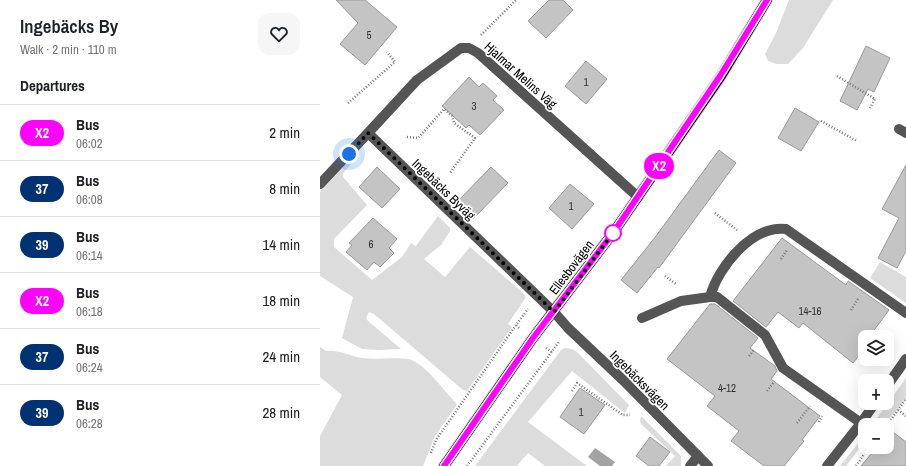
<!DOCTYPE html>
<meta charset="utf-8">
<style>
body{margin:0;font-family:"Archivo Narrow",sans-serif;background:#f6f6f6;color:#202124;height:100vh;display:flex;flex-direction:column;font-size:15px;white-space:nowrap}
*{box-sizing:border-box;margin:0}
p{font-size:13px;color:#757577}
.icon{flex:none;width:22px;height:22px;fill:none;stroke:currentColor;stroke-width:2;stroke-linecap:round;stroke-linejoin:round}
.map{position:relative;flex:1;overflow:hidden}
.side{display:flex;flex-direction:column;background:#fff;width:320px}
.side>*{flex:none}
.badge{padding:0 8px;border-radius:13px;font-size:14px;line-height:26px}
.buttons{position:absolute;left:538px;top:330px;display:grid;gap:8px}
.buttons a{display:grid;place-items:center;width:36px;height:36px;border-radius:8px;background:#fff;box-shadow:0 4px 16px #0002;font-size:20px}
.you{position:absolute;width:20px;height:20px;margin:-10px;border:3px solid #fff;border-radius:50%;background:#1a73e8;box-shadow:0 0 0 6px #1a73e833}
.map>.badge{position:absolute;translate:-50% -50%;box-shadow:0 0 0 2px #fff}
h2{padding:0 20px;font-size:15px;line-height:36px}
.round{display:grid;place-items:center;flex:none;width:42px;height:42px;border-radius:12px;background:#f6f6f6}
.headline{display:flex;align-items:center;justify-content:space-between;height:68px;padding:0 20px}
h1{font-size:19px;font-weight:600;line-height:30px}
ul{padding:0;list-style:none}
li{display:flex;align-items:center;gap:12px;height:56px;padding:0 20px;border-top:1px solid #e0e0e0}
li div{flex:1}
li b{display:block;font-size:15px}
li em{font-style:normal}
li .badge{min-width:44px;font-weight:700;text-align:center}
main{display:flex;flex:1;min-height:0}
.map>svg:first-child{display:block}
.green{fill:#dcdcdc}
.water{fill:#a3a3a3}
.building{fill:#c4c4c4;stroke:#999}
.lines{fill:none;stroke-linecap:round;stroke-linejoin:round}
.major-casing{stroke:#dbdbdb;stroke-width:12}
.path{stroke:#777;stroke-width:2.5;stroke-dasharray:1 2;stroke-linecap:butt}
.minor{stroke:#555;stroke-width:10}
.major{stroke:#000;stroke-width:10}
.line-casing{stroke:#fff;stroke-width:9}
.line{stroke:#f0f;stroke-width:6}
.walk{stroke:#000;stroke-width:4;stroke-dasharray:0 7.2}
.stop-dot{fill:#fff;stroke:#f0f;stroke-width:2}
.labels{text-anchor:middle;stroke-width:3.5;stroke-linejoin:round;paint-order:stroke}
.number-label{font-size:11px;fill:#313131}
.street-label{font-size:13px;fill:#000;stroke:#fff}
</style>
<main>
<section class="side">
<div class="headline"><div><h1>Ingebäcks By</h1><p>Walk · 2 min · 110 m</p></div><a class="round"><svg class="icon" aria-label="heart" viewBox="0 0 24 24"><path d="M12 20l-8-8c-3-5 5-10 8-4 3-6 11-1 8 4z"/></svg></a></div>
<h2>Departures</h2>
<ul>
<li><span class="badge" style="background:#f0f;color:#fff">X2</span><div><b>Bus</b><p>06:02</p></div><em>2 min</em></li>
<li><span class="badge" style="background:#003273;color:#fff">37</span><div><b>Bus</b><p>06:08</p></div><em>8 min</em></li>
<li><span class="badge" style="background:#003273;color:#fff">39</span><div><b>Bus</b><p>06:14</p></div><em>14 min</em></li>
<li><span class="badge" style="background:#f0f;color:#fff">X2</span><div><b>Bus</b><p>06:18</p></div><em>18 min</em></li>
<li><span class="badge" style="background:#003273;color:#fff">37</span><div><b>Bus</b><p>06:24</p></div><em>24 min</em></li>
<li><span class="badge" style="background:#003273;color:#fff">39</span><div><b>Bus</b><p>06:28</p></div><em>28 min</em></li>
</ul>
</section>
<div class="map">
<svg width="586" height="466" viewBox="0 0 586 466">
<rect width="100%" height="100%" fill="#fff"/>
<path class="green" d="M469,0h44l-30,48 -15,16h-11l-9,-3 -3,-7 11,-21z
M32,158l4,1 -13,14v4l24,28 -33,34v8l38,33 30,-23 9,-14 5,3 22,-30 12,12v3l-9,14 -5,4 -12,10 21,18 25,-30 52,45 4,5 -18,27 4,3 -45,64 -4,-1 -89,-76 -5,-2 -3,6 2,3 33,28 -23,1 -16,-1 -20,-11 11,-41 -33,-21v-84z
M560,262l26,15v26l-36,-25z
M0,347l6,4c12,-2 24,5 36,7 15,2 31,-1 46,1 16,3 37,33 48,44v3l-21,30 -12,30h-103v-30l22,-41 -22,-18z
M245,348l7,1 5,3 52,53 -4,8 -53,-42 -44,51 59,44h-42l-17,-13 -11,13h-42l86,-116z
M586,378v20l-22,27h-12z
M321,416l40,40v10h-15l9,-10 -34,-32 -1,-3z
M540,441h5l-19,25h-6z"/>
<path class="water" d="M275,448l20,14 -3,4h-12l-12,-9z"/>
<path class="building" d="M16,0h29l32,27 -32,38 -25,-21 18,-21z
M229,0h14l10,10 -27,28 -18,-17z
M546,46l24,12 -16,34 -6,-3 -11,21 -17,-9z
M266,61l21,18 -21,25 -21,-18z
M149,77l10,10 4,-4 14,13 -4,4 11,10 -24,25 -11,-10 -3,3 -24,-22z
M475,108l24,14 -18,29 -23,-13z
M399,150l17,13 -77,105 -1,-1 -21,26 -16,-13 35,-44z
M586,165v86l-9,17 -19,-10 21,-40 -17,-9z
M57,167l23,22 -18,19 -23,-21z
M171,167l17,16 -35,36 -16,-17z
M250,184l24,20 -22,25 -23,-21z
M53,218l24,21 -8,9 5,5 -14,14 -6,-5 -7,8 -21,-18 6,-7 -3,-2z
M462,238l64,47 2,-4 41,29 -17,23 3,3 -1,1h-9v11l-12,15 -50,-40 -4,5 -21,-16 -12,15 -33,-26z
M390,304h5l43,34 -8,10 25,18 2,5 -6,8 49,37 -18,24 2,1 -20,25h-20l-33,-25 8,-10 -32,-25 8,-10 -48,-37z
M260,388l25,17 -21,29 -24,-17z
M573,432l13,10v24h-45l16,-19h10v-7z
M330,437l20,15 -11,14h-10l-13,-10z"/>
<g class="lines">
<defs>
<path id="major" d="M124,466l89,-128 80,-105 108,-157 46,-76"/>
</defs>
<use href="#major" class="major-casing"/>
<path class="path" d="M161,35l35,-35
M517,76l38,23 -5,9
M28,103l47,-41 -8,-10
M501,121l36,20
M87,137l11,1 26,-29 8,7 2,7 21,15 -25,35
M395,213l22,17
M461,259l6,-9
M345,276l11,8
M531,310l7,-11
M199,328l-3,-3 12,-16
M226,348l6,4
M429,356l5,-6
M252,391l5,-8 46,32h7
M447,391l7,-9
M578,410l8,6
M499,422l3,-6
M477,423l13,-17
M567,425l19,-26
M111,453l5,-13 80,-115
M147,466l92,-124
M536,466l13,-19"/>
<path class="minor" d="M579,129l7,4
M48,133l49,-53 44,-32h8l9,5 160,144
M0,184l48,-51 186,179 14,16 55,52 85,86
M390,297c8,-30 42,-72 76,-68l120,84
M322,318l39,-17 29,-4h7l48,38 18,33 78,55
M567,386l19,-27
M370,466l8,-10
M507,466l34,-43 14,-20"/>
<use href="#major" class="major"/>
</g>
<g class="lines">
<defs>
<path id="line" d="M124,466l89,-128 80,-105 107,-157 47,-76"/>
</defs>
<use href="#line" class="line-casing"/>
<use href="#line" class="line"/>
<path class="walk" d="M29,154l19,-21 186,179 59,-79"/>
</g>
<circle class="stop-dot" cx="293" cy="233" r="8"/>
<g class="labels">
<g class="number-label">
<text x="49" y="39">5</text>
<text x="266" y="86">1</text>
<text x="154" y="110">3</text>
<text x="251" y="210">1</text>
<text x="51" y="248">6</text>
<text x="490" y="315">14-16</text>
<text x="407" y="392">4-12</text>
<text x="261" y="416">1</text>
</g>
<g class="street-label">
<text transform="translate(201 75) rotate(42)" y="5">Hjalmar Melins Väg</text>
<text transform="translate(124 189) rotate(44)" y="5">Ingebäcks Byväg</text>
<text transform="translate(251 267) rotate(-53)" y="5">Ellesbovägen</text>
<text transform="translate(320 380) rotate(45)" y="5">Ingebäcksvägen</text>
</g>
</g>
</svg>
<div class="buttons">
<a><svg class="icon" aria-label="layers" viewBox="0 0 24 24"><path d="M12 4l9 5-9 5-9-5zM3 14l9 5 9-5"/></svg></a>
<a>+</a>
<a>−</a>
</div>
<div class="you" style="left:29px;top:154px"></div>
<b class="badge" style="left:339px;top:166px;background:#f0f;color:#fff">X2</b>
</div>
</main>
